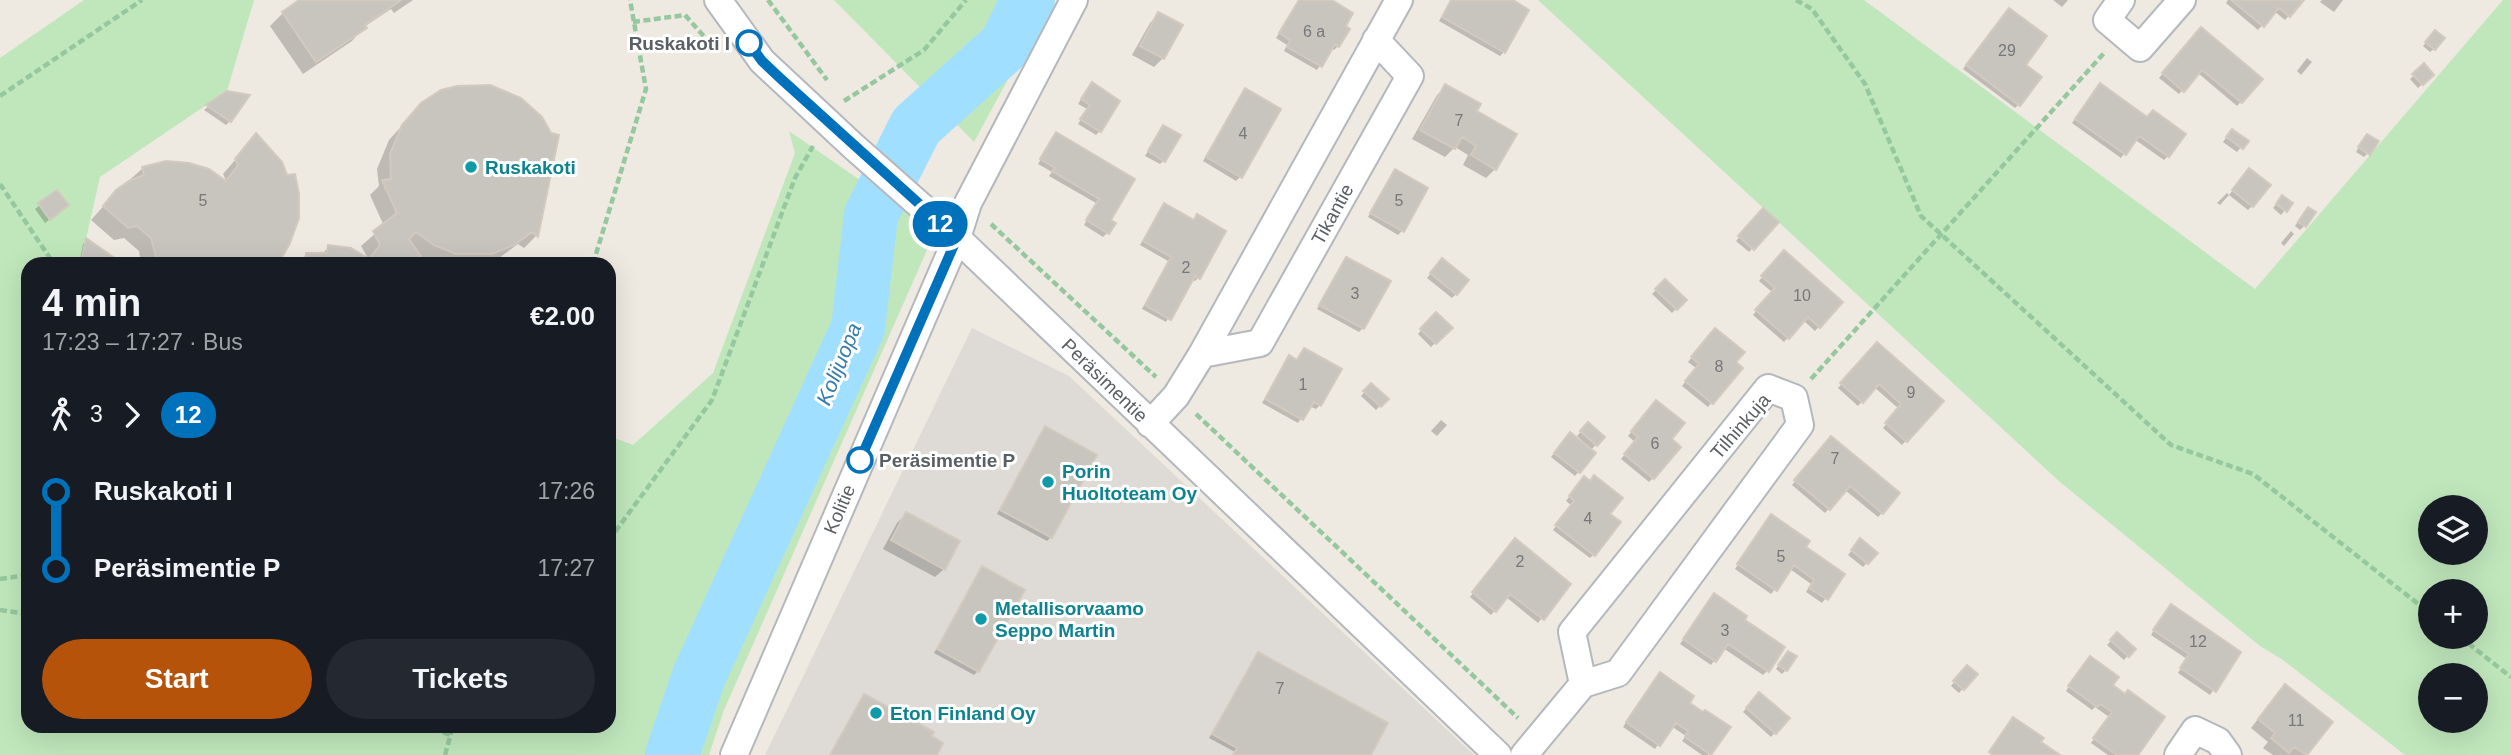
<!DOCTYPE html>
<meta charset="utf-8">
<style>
body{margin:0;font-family:Helvetica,sans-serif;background:#242831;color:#f1f3f6;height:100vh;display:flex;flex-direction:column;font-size:26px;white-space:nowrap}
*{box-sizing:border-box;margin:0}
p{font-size:23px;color:#9ea1a6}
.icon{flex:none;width:38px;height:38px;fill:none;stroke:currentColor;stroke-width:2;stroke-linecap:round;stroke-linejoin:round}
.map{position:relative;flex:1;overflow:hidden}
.details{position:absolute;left:21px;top:257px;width:595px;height:476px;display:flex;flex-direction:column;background:#171b24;border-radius:21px;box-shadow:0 7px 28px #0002}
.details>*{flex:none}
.badge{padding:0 14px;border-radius:23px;font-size:24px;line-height:46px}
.controls{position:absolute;left:2418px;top:495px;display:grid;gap:14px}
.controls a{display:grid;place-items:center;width:70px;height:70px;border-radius:50%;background:#171b24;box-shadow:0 7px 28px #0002;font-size:35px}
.map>.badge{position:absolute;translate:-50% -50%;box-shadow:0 0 0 4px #fff}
.legs{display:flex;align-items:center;gap:10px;height:77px;padding:0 21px;font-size:23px}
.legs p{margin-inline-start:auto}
.overview{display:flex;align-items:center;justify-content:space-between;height:119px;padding:0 21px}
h1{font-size:38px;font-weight:700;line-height:52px}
.action{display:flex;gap:14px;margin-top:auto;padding:14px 21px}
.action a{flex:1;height:80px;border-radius:42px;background:#b45309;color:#fff;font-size:28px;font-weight:700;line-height:80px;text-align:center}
.action a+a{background:#242831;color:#f1f3f6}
ul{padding:0 21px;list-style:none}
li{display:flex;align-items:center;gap:24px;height:77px;font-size:26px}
li i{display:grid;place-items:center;width:10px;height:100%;margin:0 9px;background:currentColor}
li i::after{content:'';width:18px;height:18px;margin:-9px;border:5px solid;border-radius:50%;background:#171b24}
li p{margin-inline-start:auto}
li:first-child i{background:linear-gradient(#0000 50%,currentColor 0)}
li:last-child i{background:linear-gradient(currentColor 50%,#0000 0)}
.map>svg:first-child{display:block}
.industrial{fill:#dedbd6}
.green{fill:#c0e7bc;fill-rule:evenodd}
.shadow{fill:#0003}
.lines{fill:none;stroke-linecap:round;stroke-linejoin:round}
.river{stroke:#a0dfff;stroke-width:54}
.building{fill:#c8c4be;stroke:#d2cabf;stroke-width:2}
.minor-casing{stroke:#b4b8bd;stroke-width:30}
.path{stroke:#95c89e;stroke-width:4.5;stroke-dasharray:7 3.5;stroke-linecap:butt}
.minor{stroke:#fff;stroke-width:26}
.line-1-casing{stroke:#fff;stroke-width:16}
.line-1{stroke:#0072bc;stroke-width:10}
.stop-1-dot{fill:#fff;stroke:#0072bc;stroke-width:3.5}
.culture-dot{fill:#0f9aa8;stroke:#fff;stroke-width:2.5}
.labels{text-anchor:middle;stroke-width:6;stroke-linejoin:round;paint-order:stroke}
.number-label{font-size:16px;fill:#76787a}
.stop-label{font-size:19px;font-weight:bold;fill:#5a5f63;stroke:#fff;text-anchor:end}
.culture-label{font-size:19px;font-weight:bold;fill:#0d838f;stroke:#fff;text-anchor:start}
.street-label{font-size:19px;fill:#5a5f63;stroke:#fff}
.water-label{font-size:21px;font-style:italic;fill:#367cac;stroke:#fff}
</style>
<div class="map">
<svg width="2511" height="755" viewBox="0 0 2511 755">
<rect width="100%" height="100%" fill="#eee9e1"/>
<path class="industrial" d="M972,328l97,48 405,379h-709z"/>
<path class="green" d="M84,0h170l-27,91 -127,86 -19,84 2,3h-55v462h581v-290l24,9 80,-72 82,-220 -6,-22 146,101 -211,478 -15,45h-709v-697z
M834,0h217l-77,142z
M1538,0h326l391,289 248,-289h8v755h-106l-122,-95 -23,-14 -200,-164zM2431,508h45v45h-45zM2431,592h45v45h-45zM2431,676h45v45h-45z"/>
<path class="shadow" d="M303,0h110l-19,13 -3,-4 -27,18 -12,14 -49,33 -33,-48 13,-13z
M1328,0l10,46 -4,4 -3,-2 -14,22 -33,-19 3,-6 -11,-7 24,-37z
M1451,0h58l-5,52 -4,4 -61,-35z
M2053,0h15l-6,7z
M2228,0h74l-17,20 -11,-9 -16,19 -32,-27z
M2322,0h21l-9,12 -14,-10z
M1159,14l22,12 -18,32 -9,9 -22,-12 18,-32z
M2005,14l18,51 -4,39 -4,4 -52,-39z
M2197,33l63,46 -23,27 -39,-33 -19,21 -20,-16z
M2431,36l3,13 -4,3 -7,-6z
M2307,58l5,4 -11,13 -4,-4z
M2424,66l8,9 -14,13 -8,-9z
M1446,86l28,26 21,57 -9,9 -23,-13 5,-10 -13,-8 -10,10 -33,-18 25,-44z
M1088,88l12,43 -4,4 -18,-11 9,-15 -9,-5z
M1246,90l-6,87 -4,4 -33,-20z
M2096,90l72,66 -4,4 -30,-21 -13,19 -49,-35z
M227,92l3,29 -4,4 -22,-15z
M409,118l148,18 -21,100 -12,12 -6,-4 -19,14 -17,6h-44l-14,-5 -6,5h-121l9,-9h15l8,-8 41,15 -9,-16 23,-20 -14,-31 9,-9 -2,-17 12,-29z
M1163,127l1,33 -4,4 -15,-8z
M2228,135l18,6 -9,11 -14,-10z
M256,136l23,123 3,5h-141l-2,-13 -15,-13 -10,2 -23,-20 26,-29 26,-23 85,16 -5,-10z
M1053,138l80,42 -24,40 -2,13 -4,4 -19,-12 12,-22 -47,-27 3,-4 -14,-8z
M2363,140l5,13 -4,4 -8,-5z
M2246,174l6,32 -4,4 -19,-15 -9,10 -3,-2 10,-10 2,2z
M1391,175l11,56 -4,4 -30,-18z
M57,192l6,17 -18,14 -10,-14z
M2282,197l8,7 -9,11 -8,-7z
M1165,205l28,16 4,-4 2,60 -4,4 -4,-1 -25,42 -24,-13 26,-48 -28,-16z
M1763,211l13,11 -27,30 -13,-11z
M2304,213v13l-4,4 -5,-4z
M2291,231l3,3 -10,12 -3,-3z
M87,240l23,18 -5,6h-26l4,-20z
M1784,253l56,49 -25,29 -12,-11 -19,22 -31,-27 19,-23 -13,-11z
M1346,259l17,69 -4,4 -42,-23z
M1438,264l18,30 -4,4 -25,-20z
M1665,281l19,19 -12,13 -20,-19z
M1436,314l14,14 -19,19 -13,-13z
M1711,334l29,34 -32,39 -26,-21 14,-18 -8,-6z
M1877,344l64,57 -39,44 -19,-17 16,-19 -25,-22 -16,19 -20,-18z
M1304,350l16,55 -4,4 -7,-3 -11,17 -36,-20 23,-41 4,-4 7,4z
M1371,385l15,14 -10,11 -15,-14z
M1652,406l18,33 -17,39 -4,4 -28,-23 14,-17 -7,-6z
M1441,420l6,5 -10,11 -6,-5z
M1588,424l15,13 -13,14 3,3 -18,22 -24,-19 15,-18 20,9 2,-2 -11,-10z
M1045,428l6,109 -4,4 -50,-27z
M1827,442l55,71 -4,4 -33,-27 -20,23 -33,-28z
M1580,483l28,32 -14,39 -4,4 -37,-28 19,-24 -6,-5z
M906,514l38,55 -9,8 -52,-28 14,-26z
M1767,520l76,55 -21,28 -16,-11 5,-8 -21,-15 -19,25 -36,-25z
M1860,541l15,13 -12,13 -15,-12z
M1511,545l58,39 -31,39 -32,-26 -15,18 -21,-18z
M979,573l-1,98 -4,4 -40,-22z
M1710,600l32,20 25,51 -4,4 -40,-27 -12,17 -31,-21z
M2167,610l72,42 -29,43 -32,-22 9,-14 -36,-24z
M2117,634l16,15 -9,11 -17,-15z
M1258,654l111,101h-136l2,-3 -26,-14z
M1784,657l2,13 -4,4 -6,-5z
M2086,662l25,23 25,70h-28l-17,-12 18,-26 -14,-10 -3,3 -26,-19z
M1967,667l8,7 -16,19 -8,-7z
M1656,679l31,24 41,25 -20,27h-6l-20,-14 4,-5 -15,-10 -16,23 -32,-22z
M1759,694l28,25 -16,18 -28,-25z
M2277,695l54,27 -26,33h-32l-10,-7 5,-6 -17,-14z"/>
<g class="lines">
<path class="river" d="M672,755l27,-79 159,-348 13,-113 45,-89 90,-81 22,-45"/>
</g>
<path class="building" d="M299,0h102l-36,25 2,3 -51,34 -34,-50z
M1299,0h33l21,13 -7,13 4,3 -11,18 -4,-3 -13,23 -35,-20 3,-7 -11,-7z
M1451,0h62l16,10 -24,43 -63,-36z
M2231,0h73l-14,17 -11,-9 -15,19z
M2009,8l38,28 -21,29 16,12 -22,29 -54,-41z
M1158,12l25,13 -19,34 -24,-13z
M2201,27l62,52 -21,24 -40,-33 -18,22 -22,-19z
M2435,30l10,8 -10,12 -10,-8z
M2424,63l10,12 -11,10 -11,-11z
M1092,82l28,19 -19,31 -21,-13 10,-14 -9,-6z
M2100,83l47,34 6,-7 33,24 -17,23 -30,-21 -13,19 -51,-36z
M1445,84l36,20 -4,7 40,23 -21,36 -25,-15 5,-9 -14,-9 -7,12 -35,-19z
M490,85l31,13 21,19 9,16 8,2 -21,102 -6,-5 -18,13 -22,9h-36l-22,-9 -18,-13 -7,7 15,22 -5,3h-114l1,-11h21l1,-8 23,3 18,11 11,-14 -7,-14 24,-18 -15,-33 9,-1 -1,-25 12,-29 19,-22 20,-13 16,-4z
M1245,88l36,21 -39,69 -36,-21z
M227,91l23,4 -19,27 -25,-17z
M1163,125l18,10 -16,27 -17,-11z
M2232,129l17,12 -6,8 -17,-12z
M1056,132l79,47 -24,41 5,3 -7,11 -23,-14 13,-21 -47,-28 3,-3 -15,-9z
M256,133l26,29 5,13 8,-1 4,20v24l-9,25 -9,16 3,5h-126l-7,-26 -14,-12 -9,2 -25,-22 13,-16 13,-9 15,-6 -2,-8 24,-6 23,2 20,6 17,12 12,-16 -3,-6z
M2367,134l12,7 -9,14 -12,-8z
M2249,168l22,17 -18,22 -21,-17z
M1395,169l33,19 -24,44 -34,-19z
M57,190l12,15 -19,15 -12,-17z
M2282,195l11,8 -6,9 -11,-8z
M1164,203l30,17 3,-6 29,17 -26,48 -5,-3 -24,44 -26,-15 26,-48 -28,-16z
M2308,207l8,5 -10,15 -8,-5z
M1763,208l16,14 -25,28 -16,-14z
M86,238l27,19 -5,7h-25l-2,-2z
M1784,250l59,52 -23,26 -12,-11 -19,22 -34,-29 20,-22 -14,-12z
M1346,257l45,24 -27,48 -45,-24z
M1442,258l27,22 -12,15 -27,-22z
M1665,279l22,21 -10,10 -22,-21z
M1436,312l17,16 -17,16 -16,-15z
M1715,328l30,24 -9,10 7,6 -30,36 -28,-23 14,-17 -8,-7z
M1877,342l67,59 -37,41 -22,-19 16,-19 -22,-20 -16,19 -23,-20z
M1304,348l38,21 -21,37 -7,-4 -11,18 -38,-21 24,-44 8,5z
M1371,383l18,16 -8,8 -18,-16z
M1656,400l29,23 -13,16 9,8 -27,32 -30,-25 14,-17 -7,-6z
M1588,422l17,15 -8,9 -17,-15z
M1045,426l52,29 -45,83 -52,-28z
M1570,432l26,21 -16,20 -26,-20z
M1831,436l69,57 -17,21 -33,-28 -20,24 -36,-30z
M1594,475l29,23 -13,16 11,8 -26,34 -40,-31 19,-24 -5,-5 15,-20 6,5z
M906,512l54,29 -15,29 -54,-30z
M1771,514l39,27 -4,6 39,27 -17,26 -19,-12 5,-8 -20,-15 -17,26 -40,-27z
M1515,538l56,46 -27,36 -34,-26 -14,18 -24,-20z
M1860,538l18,15 -10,11 -17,-14z
M982,566l43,24 -46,82 -42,-23z
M1714,593l33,23 -2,4 40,27 -16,25 -41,-28 -12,18 -33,-23z
M2171,604l70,48 -25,40 -36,-24 9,-14 -36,-24z
M2117,632l19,17 -7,8 -19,-17z
M1788,651l9,5 -10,15 -9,-6z
M1258,652l130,71 -17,32h-138l4,-7 -25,-14z
M2090,656l29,21 -6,8 12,9 3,-4 37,27 -27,38h-21l-24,-17 19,-26 -12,-8 -3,3 -29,-21z
M1967,665l11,9 -14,16 -11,-9z
M1660,672l34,24 -4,7 13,9 2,-2 26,17 -20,28 -26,-18 3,-6 -12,-8 -16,23 -34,-24z
M2285,684l48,38 -26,33 -13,-8 -5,6 -18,-15 4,-5 -17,-14z
M1759,692l31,26 -14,16 -30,-26z
M864,694l70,38 -2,4 11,7 -6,12h-107z
M2013,717l31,21 -3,4 19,13h-67l-4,-3z"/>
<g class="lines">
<defs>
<path id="minor" d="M718,0l44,61 91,85 104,92 541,517
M2121,0l-14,20 33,28 42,-48
M1202,354l58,-11 150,-267 -34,-36
M1150,424l26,-28 26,-42 197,-354
M734,755l223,-517 11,-35 106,-203
M1524,755l59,-71 35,-11 182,-248 -6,-27 -26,-10 -196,244 11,52
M2178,755l17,-25 23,11 10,14"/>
</defs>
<use href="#minor" class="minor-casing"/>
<path class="path" d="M768,0l59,80
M1796,0l16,9 53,75 56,132 250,229 82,29 178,140
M633,22l52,-7 24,27
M0,96l142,-96
M844,101l80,-51 42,-50
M0,184l54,80
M991,224l165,153
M593,264l53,-175 -16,-89
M1811,379l294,-327
M1196,414l322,304
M609,540l103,-140 83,-222 18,-32
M0,579l28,-4
M0,610l28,4
M2460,637l51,40
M423,726l28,9
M445,755l8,-29"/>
<use href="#minor" class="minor"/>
</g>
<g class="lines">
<defs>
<path id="line-1" d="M749,43l13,18 18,17 177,160 -97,222"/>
</defs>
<use href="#line-1" class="line-1-casing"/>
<use href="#line-1" class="line-1"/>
</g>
<g class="stop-1-dot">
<circle cx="749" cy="43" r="12"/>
<circle cx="860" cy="460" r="12"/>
</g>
<g class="culture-dot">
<circle cx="471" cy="167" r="7"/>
<circle cx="1048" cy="482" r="7"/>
<circle cx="981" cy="619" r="7"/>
<circle cx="876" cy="713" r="7"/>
</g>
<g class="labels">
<g class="number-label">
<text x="1314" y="37">6 a</text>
<text x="2007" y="56">29</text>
<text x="1459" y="126">7</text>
<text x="1243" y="139">4</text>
<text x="203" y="206">5</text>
<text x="1399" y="206">5</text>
<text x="1186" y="273">2</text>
<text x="1355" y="299">3</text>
<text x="1802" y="301">10</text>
<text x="1719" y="372">8</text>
<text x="1303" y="390">1</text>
<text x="1911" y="398">9</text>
<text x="1655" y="449">6</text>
<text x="1835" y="464">7</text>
<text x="1588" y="524">4</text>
<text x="1781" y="562">5</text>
<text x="1520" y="567">2</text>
<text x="1725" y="636">3</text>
<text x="2198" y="647">12</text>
<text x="1280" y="694">7</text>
<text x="2296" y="726">11</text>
</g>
<g class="stop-label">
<text x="730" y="50">Ruskakoti I</text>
<text x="879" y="467" text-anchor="start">Peräsimentie P</text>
</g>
<g class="culture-label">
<text x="485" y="174">Ruskakoti</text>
<text x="1062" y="478">Porin<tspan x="1062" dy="22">Huoltoteam Oy</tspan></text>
<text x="995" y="615">Metallisorvaamo<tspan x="995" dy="22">Seppo Martin</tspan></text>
<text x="890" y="720">Eton Finland Oy</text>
</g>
<g class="street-label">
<text transform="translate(1332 214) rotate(-61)" y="7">Tikantie</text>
<text transform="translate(1105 380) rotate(44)" y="7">Peräsimentie</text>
<text transform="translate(1740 426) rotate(-49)" y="7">Tilhinkuja</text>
<text transform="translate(839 509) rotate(-67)" y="7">Kolitie</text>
</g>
<g class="water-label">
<text transform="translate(839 364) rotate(-68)" y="7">Kolijuopa</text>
</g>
</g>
</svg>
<div class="controls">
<a><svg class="icon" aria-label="layers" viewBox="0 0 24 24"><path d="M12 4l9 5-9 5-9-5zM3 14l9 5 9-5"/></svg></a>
<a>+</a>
<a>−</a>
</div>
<b class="badge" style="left:940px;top:224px;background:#0072bc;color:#fff">12</b>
<section class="details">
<div class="overview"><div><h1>4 min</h1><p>17:23 – 17:27 · Bus</p></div><b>€2.00</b></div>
<div class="legs"><svg class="icon" aria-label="walk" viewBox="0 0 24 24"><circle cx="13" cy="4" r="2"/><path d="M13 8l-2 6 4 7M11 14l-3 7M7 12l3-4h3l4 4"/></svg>3<svg class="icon" aria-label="forward" viewBox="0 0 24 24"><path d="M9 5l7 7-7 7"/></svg><b class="badge" style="background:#0072bc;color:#fff">12</b></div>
<ul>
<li><i style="color:#0072bc"></i><b>Ruskakoti I</b><p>17:26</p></li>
<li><i style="color:#0072bc"></i><b>Peräsimentie P</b><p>17:27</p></li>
</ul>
<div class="action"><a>Start</a><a>Tickets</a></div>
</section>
</div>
